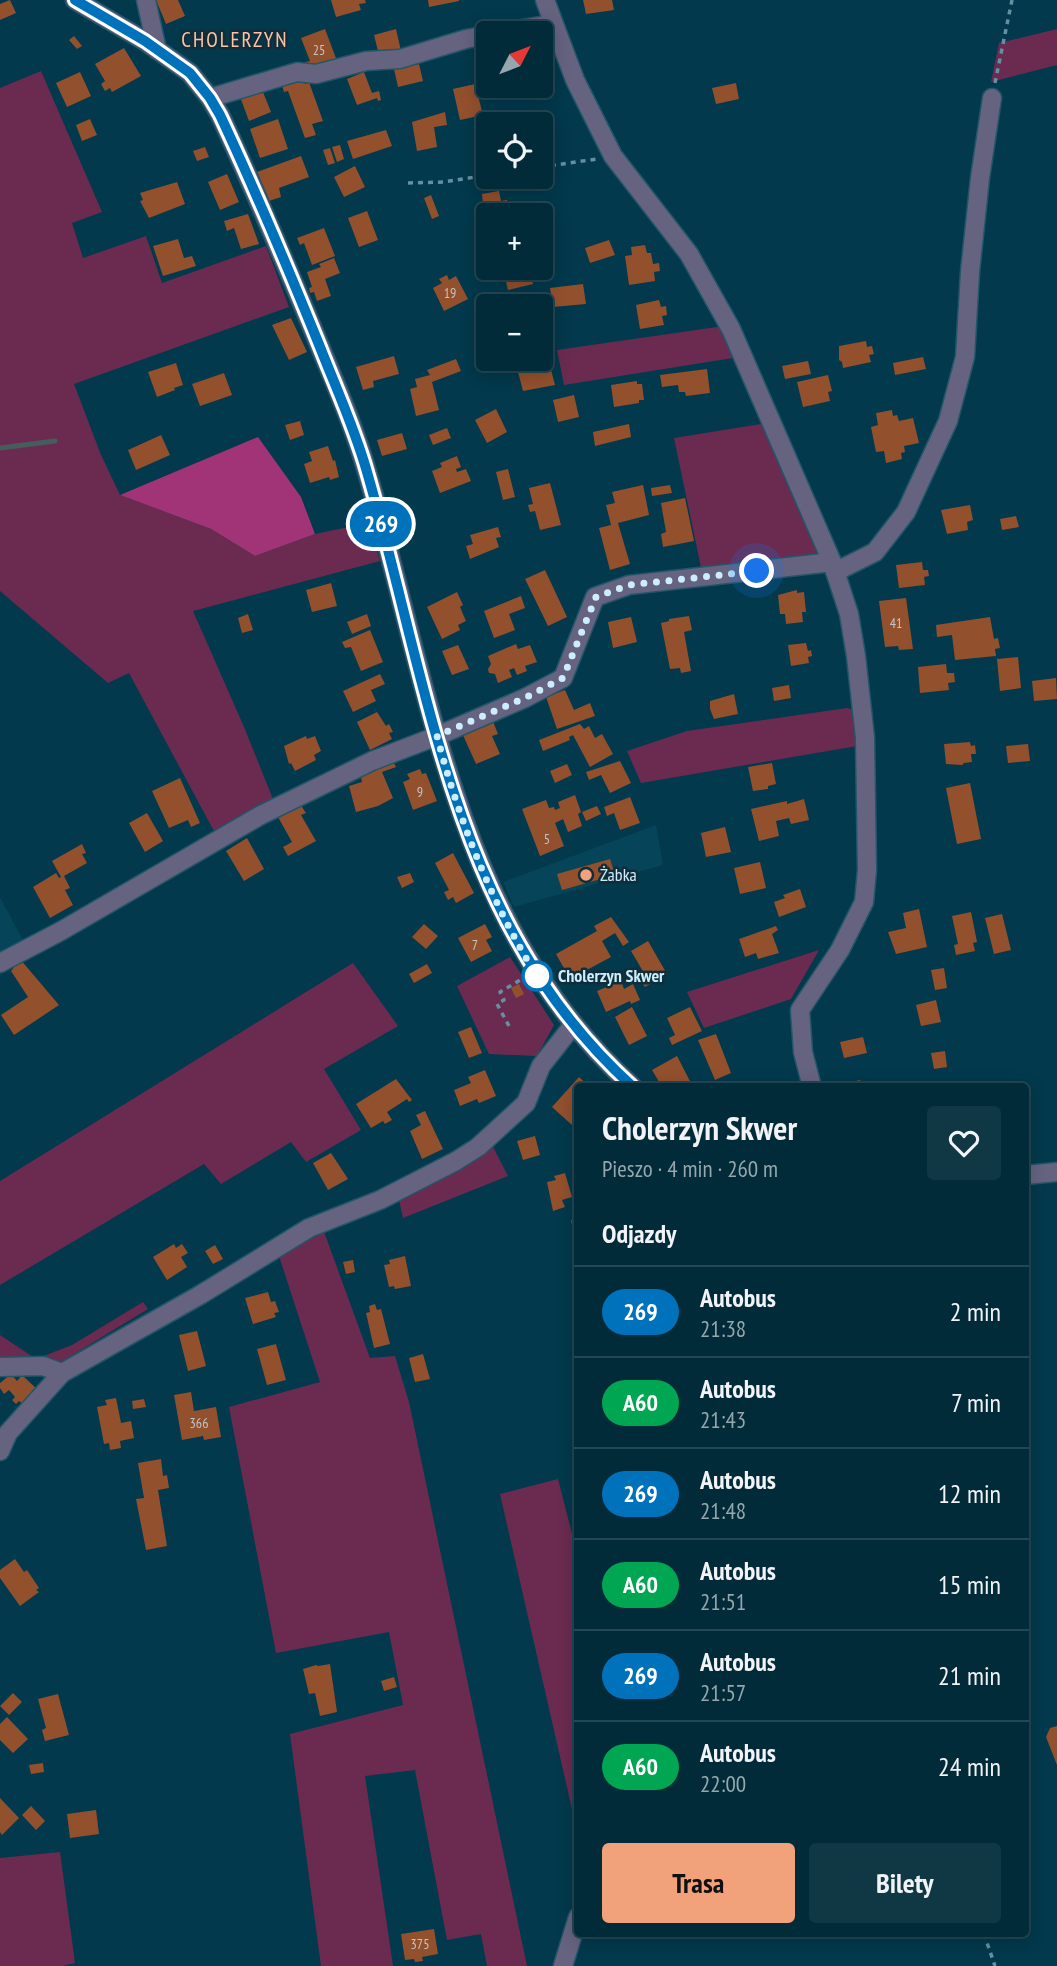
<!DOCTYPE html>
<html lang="pl">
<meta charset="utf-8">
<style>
body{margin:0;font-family:"PT Sans Narrow",sans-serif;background:#103744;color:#f1f3f6;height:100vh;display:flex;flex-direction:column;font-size:26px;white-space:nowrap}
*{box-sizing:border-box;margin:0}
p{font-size:23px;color:#96a7ae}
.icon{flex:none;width:38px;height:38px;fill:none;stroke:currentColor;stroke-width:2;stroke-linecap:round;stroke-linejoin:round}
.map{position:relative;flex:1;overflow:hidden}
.sheet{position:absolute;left:574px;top:1083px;width:455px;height:854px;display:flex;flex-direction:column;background:#022b39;border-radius:7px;box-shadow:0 4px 18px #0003,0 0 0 2px #234753}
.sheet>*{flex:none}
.badge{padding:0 14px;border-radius:23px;font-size:24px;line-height:46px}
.needle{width:46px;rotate:48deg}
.tools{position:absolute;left:476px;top:21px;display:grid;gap:14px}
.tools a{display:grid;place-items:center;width:77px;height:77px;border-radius:7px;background:#022b39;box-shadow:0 4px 18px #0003,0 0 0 2px #234753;font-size:35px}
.you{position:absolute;width:35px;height:35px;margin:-18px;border:5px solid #fff;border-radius:50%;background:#1a73e8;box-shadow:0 0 0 10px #1a73e833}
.map>.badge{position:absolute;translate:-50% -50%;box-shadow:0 0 0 4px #fff}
h2{padding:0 28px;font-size:26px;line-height:63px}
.round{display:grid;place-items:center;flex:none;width:74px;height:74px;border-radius:7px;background:#103744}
.summary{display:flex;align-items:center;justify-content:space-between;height:119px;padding:0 28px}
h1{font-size:33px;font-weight:700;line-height:52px}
.primary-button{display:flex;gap:14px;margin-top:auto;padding:14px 28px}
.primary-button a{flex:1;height:80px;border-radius:7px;background:#f1a27b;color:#111;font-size:28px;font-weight:700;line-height:80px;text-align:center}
.primary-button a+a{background:#103744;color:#f1f3f6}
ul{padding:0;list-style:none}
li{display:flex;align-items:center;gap:21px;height:91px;padding:0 28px;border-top:2px solid #234753}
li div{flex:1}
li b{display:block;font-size:26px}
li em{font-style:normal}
li .badge{min-width:77px;font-weight:700;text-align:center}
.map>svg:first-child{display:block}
.built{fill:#064559}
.green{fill:#6b2b51}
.forest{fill:#a03476}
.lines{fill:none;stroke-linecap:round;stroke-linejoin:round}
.stream{stroke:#455e5d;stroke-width:5}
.building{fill:#93502d}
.minor-casing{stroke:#225668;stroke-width:21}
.path{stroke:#6490a2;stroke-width:3.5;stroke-dasharray:5 5;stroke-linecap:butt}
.minor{stroke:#656380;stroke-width:18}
.line-casing{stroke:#fff;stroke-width:16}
.line{stroke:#0072bc;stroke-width:10}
.walk{stroke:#ccedfd;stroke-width:7;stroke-dasharray:0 12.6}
.poi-dot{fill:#f1a27b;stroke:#102e39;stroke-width:2.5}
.stop-dot{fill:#fff;stroke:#0072bc;stroke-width:3.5}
.labels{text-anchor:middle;stroke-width:5;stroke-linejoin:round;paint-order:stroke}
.number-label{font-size:14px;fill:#bec6c9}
.poi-label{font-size:18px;fill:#ccedfd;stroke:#102e39;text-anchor:start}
.stop-label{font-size:18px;font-weight:bold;fill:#ccedfd;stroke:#102e39;text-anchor:start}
.quarter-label{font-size:21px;letter-spacing:2px;fill:#fec2a5;stroke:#102e39}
</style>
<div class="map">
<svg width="1057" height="1966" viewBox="0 0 1057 1966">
<rect width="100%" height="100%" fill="#02394c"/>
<path class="built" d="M656,825l7,40 -149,42 -11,-25z
M0,897l24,45 -24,14z"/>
<path class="green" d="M1057,29v36l-66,17 8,-39z
M41,71l61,141 -30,11 11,35 63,-22 16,47 104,-37 23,61 -215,77 27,71 19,40 91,34 44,27 60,-22 53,-11 12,38 -187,50 51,116 29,72 -58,34 -86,-160 -21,10 -108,-92v-503z
M724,326l15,31 -175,28 -7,-35z
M767,423l53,128 -2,8 -116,13 -28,-134z
M847,708l8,2 2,36 -216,37 -14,-32 60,-20z
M819,950l-28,49 -87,29 -17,-36z
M510,957l44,68 -17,31 -48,-2 -32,-68z
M353,963l45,63 -74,43 37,61 -55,32 -15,-20 -70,42 -17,-20 -204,121v-104z
M491,1143l17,33 -105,42 -4,-18 69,-40z
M323,1229l47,129 25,-2 14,46 118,564h-40l-6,-32 -34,6 -32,-170 -50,6 28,190h-72l-31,-232 113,-29 -14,-73 -113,21 -47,-246 91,-25 -42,-129z
M143,1302l5,7 -87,53 -25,-3 -36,2v-26l36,24 36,-14z
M558,1479l19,74v278l-77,-337z
M60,1852l15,111 -13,3h-62v-108z"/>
<path class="forest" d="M258,437l43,60 14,37 -60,22 -44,-27 -91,-34z"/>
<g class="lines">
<path class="stream" d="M0,448l55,-7"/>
</g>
<path class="building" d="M10,0l6,13 -16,7v-16z
M156,0h22l7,16 -19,8z
M331,0h34l1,3 -7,1 2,6 -25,7z
M428,0h31v1l-30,6z
M583,0h29l2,10 -28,4z
M325,29l12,32 -29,8 -2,-7 4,-1 -9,-23z
M396,29l5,22 -22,4 -5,-20z
M74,36l8,10 -5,3 -8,-9z
M124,48l17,28 -29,16 -2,-4 -5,3 -4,-7 4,-3 -10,-17z
M419,64l4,17 -25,6 -4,-18z
M80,72l11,24 -24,11 -11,-24z
M364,72l8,21 7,-2 2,9 -3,1 -1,-3 -20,7 -10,-26z
M302,77l3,7 4,-2 14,39 -11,3 4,11 -11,3 -17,-47 -4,1 -3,-10z
M736,83l3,16 -23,5 -4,-16z
M475,84l8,31 -23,5 -7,-31z
M264,85l2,6 -3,1 8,20 -22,9 -10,-27z
M445,112l2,13 -13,2 3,20 -20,4 -5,-29z
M90,119l7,16 -15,6 -6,-16z
M278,119l10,30 -28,9 -10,-29z
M386,130l6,16 -39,13 -6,-18z
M340,145l4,14 -7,3 -5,-15z
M205,147l4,10 -12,4 -4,-10z
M330,148l5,15 -7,2 -5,-15z
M301,156l8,21 -30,11 2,9 -12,4 -12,-29z
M355,166l10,21 -21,10 -10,-20z
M227,174l12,28 -19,8 -12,-28z
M177,182l8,22 -36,14 -9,-17 3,-1 -3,-7z
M499,191l2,10 6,-1 3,15h-22v11l-7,1 -4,-22 6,-1 -1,-10z
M431,195l8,21 -7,3 -8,-21z
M367,211l11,29 -19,7 -11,-29z
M248,214l11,30 -18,5 -7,-21 -7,3 -3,-10z
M324,228l11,28 -23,9 -8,-22 -4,2 -3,-7z
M178,239l6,19 8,-2 4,10 -33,10 -10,-30z
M609,240l6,15 -25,8 -5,-15z
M645,245l2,8h4l2,11 6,-1 1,8 -6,1 1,9 -26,4 -4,-29 7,-1 -1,-8z
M334,258l6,15 -15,6 6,17 -14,5 -3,-9 -4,1 -1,-5 3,-1 -5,-15 14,-5 -2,-3z
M508,268h21l4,16 -25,6 -5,-21z
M447,275l2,5 7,-4 12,23 -24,12 -11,-23 9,-5 -3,-4z
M583,284l3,20 -33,3 -3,-19z
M659,300l2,7 5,-1 1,9 -5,1 2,9 -24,4 -4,-24z
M291,318l16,34 -18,8 -17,-35z
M866,341l1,6 5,-1 2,8 -5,1 2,7 -28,6 -1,-6 -3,-2v-14z
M394,356l5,18 -26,7 1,6 -11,3 -7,-23z
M923,357l3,12 -31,6 -2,-12z
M456,359l5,12 -29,11 7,28 -23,6 -6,-27 7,-2 -2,-8 15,-4 -3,-5z
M530,361l1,5 18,-4 6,23 -32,6 -7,-27z
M808,361l3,13 -26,5 -3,-13z
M176,363l7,22 -9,3 1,2 -18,7 -9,-25z
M707,369l3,24 -24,3 -1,-4h-6l-1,-7 -16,2 -2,-12z
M224,373l8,22 -32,11 -8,-22z
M828,375l4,16 -4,1 2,9 -27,6 -6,-25z
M637,381v3h5l2,16h-5v3l-25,4 -3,-22z
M574,395l5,22 -21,5 -5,-22z
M496,409l11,23 -20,11 -12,-23z
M892,410l1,6 4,-1 2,6 14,-3 6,25 -15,3 1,6 -4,1 1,6 -16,4 -2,-12 -8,1 -5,-25 7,-2 -2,-12z
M300,421l4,14 -14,5 -5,-15z
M629,424l2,13 -36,9 -2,-14z
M447,428l4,10 -18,7 -4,-10z
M402,433l5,16 -25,7 -5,-16z
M161,435l9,20 -34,15 -8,-20z
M328,446l5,15 2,-1 4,17 -9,3 -1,-3 -19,6 -6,-19 8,-3 -3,-9z
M457,456l4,11 -5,2 1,3 9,-3 5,12 -31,12 -8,-22 10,-4 -2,-4z
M508,469l7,28 -12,3 -7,-28z
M550,483l11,42 -21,5 -5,-19 -5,1 -2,-7 5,-1 -4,-16z
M643,485l6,30 -31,8 12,41 -20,6 -11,-42 12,-3 -5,-20 9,-2 -3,-11z
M670,485l2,8 -20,3 -1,-8z
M685,498l9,43 -31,6 -2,-13 5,-2 -5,-29z
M970,505l3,15 -6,2 1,8 -21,4 -6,-24z
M1016,516l3,11 -17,3 -2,-11z
M498,527l3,10 -5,1 3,9 -29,12 -4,-13 7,-2 -3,-9z
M922,562l1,8h5l1,6 -5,1 1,8 -26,3 -3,-23z
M545,570l22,47 -19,9 -23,-47z
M331,583l6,23 -25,6 -6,-22z
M797,590v3l7,-1 2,20h-4l1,10 -17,2 -1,-10h-5l-2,-19z
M457,592l6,13 -3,2 6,14 -8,4 2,5 -18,9 -15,-32z
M521,596l4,12 -16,6 6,16 -21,8 -10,-27z
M906,598l7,51 -14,1 -1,-4 -13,1 -6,-46z
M248,614l5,16 -11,3 -4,-15z
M367,614l4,12 -19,8 -5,-12z
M689,616l3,14 -8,2 7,39 -10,2 -1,-5 -10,1 -9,-46 8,-2v-2z
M631,617l6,25 -24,6 -5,-26z
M990,617l4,22 4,-1 2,10 -5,1 1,7 -41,4 -3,-25 -15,2 -1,-12z
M370,630l13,32 -22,9 -10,-24 -6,1 -3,-6z
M806,643l2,8 3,-1 1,6 -4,1 1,6 -18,3 -3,-21z
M516,644l2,5 12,-4 7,17 -12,4 2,5 -10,4 -3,-7 -5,2 3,7 -14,6 -3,-9 -6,-1 -1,-4 3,-5 -3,-8z
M458,645l11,24 -17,6 -10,-24z
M1018,657l3,31 -21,3 -3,-32z
M946,664l1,9h7l1,9 -7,1 1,7 -29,3 -2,-26z
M380,674l5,10 -14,6 5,11 -23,11 -10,-21z
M1056,678l1,21 -23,2 -2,-20z
M789,685l2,13 -17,3 -2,-13z
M565,690l9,20 16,-7 5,13 -38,13 -11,-32z
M734,694l4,20 -24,5 -4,-10v-8z
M377,712l9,14 3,-2 4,8 -4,1 3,6 -22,11 -13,-28z
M492,719l6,15 -6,2 8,18 -24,10 -14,-31z
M580,724l4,5 5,-3 6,12 7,-4 11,20 -23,13 -17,-32 -4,2 1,3 -27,11 -4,-11z
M306,736l1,3 8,-3 6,15 -7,4 2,5 -21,11 -4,-8 -2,1 -5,-18z
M970,742l1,4 4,-1 1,9h-5l1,8 -8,1 -2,2 -16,-1 -2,-20z
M1028,744l2,17 -22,2 -2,-17z
M392,759l4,8 -14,5 11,26 -15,8 -22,6 -7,-26 13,-4 -2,-9z
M620,761l11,22 -21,10 -9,-18 -12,5 -3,-8z
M772,763l4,21 -8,2v3l-15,2 -5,-24z
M567,764l5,11 -17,8 -5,-12z
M420,769l2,5 4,-1 11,28 -24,9 -10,-28 7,-3 -3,-5z
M180,778l20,45 -9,4 -3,-7 -19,8 -17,-37z
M970,783l11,56 -24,5 -11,-56z
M575,795l6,17 -3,2 4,12 -14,6 -5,-13 -8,4 9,23 -24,10 -18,-47 24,-9 3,8 5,-1 1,3 5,-2 -2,-6z
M630,797l10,26 -20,7 -6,-17 -7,3 -3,-9z
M804,799l5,21 -18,4 -2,-6 -13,3 3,15 -20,5 -8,-32 36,-8v3z
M300,804l6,9 -5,2 15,26 -28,15 -5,-9 9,-5 -14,-25z
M597,806l4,8 -15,7 -4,-9z
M147,813l16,28 -18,11 -16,-29z
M725,827l6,25 -25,5 -5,-24z
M247,838l17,31 -20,12 -18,-30z
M82,844l4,9 -4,1 5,9 -23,13 6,12 -5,2 8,15 -23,13 -17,-31 23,-14 3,5 2,-1 -9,-16z
M453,853l21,40 -18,10 -3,-6 -5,3 -4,-8 5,-2 -14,-27z
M610,859l5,16 -53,15 -5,-16z
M760,862l6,26 -26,6 -6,-26z
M410,873l4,9 -12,6 -5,-11z
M800,889l6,18 -27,10 -5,-15 11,-4 -2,-3z
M919,909l8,38 -31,7 -8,-22 18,-4 -3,-15z
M971,912l6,30 -4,1 2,8 -19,4 -2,-10 4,-1 -6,-28z
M1002,914l9,36 -17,4 -9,-36z
M611,917l18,25 -6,4 -8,-13 -13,8 9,16 -41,22 -14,-25 41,-23 -3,-5z
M424,924l14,12 -12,13 -14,-12z
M485,924l7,13 -6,3 6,11 -21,11 -13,-24z
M776,926l2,4 -6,4 7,19 -21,6 -2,-6 -11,4 -6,-18z
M648,941l19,33 -22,13 -7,-10 6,-4 -13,-22z
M20,959l39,46 -45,30 -13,-20 27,-18 -17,-26z
M427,964l5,9 -18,10 -5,-9z
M944,968l3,20 -12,2 -4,-20z
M621,981l3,8 9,-5 7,16 -9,4 -1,-3 -24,11 -9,-21z
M519,984l5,10 -8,4 -5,-10z
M936,1000l5,22 -20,4 -5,-21z
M632,1007l15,29 -18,9 -14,-28z
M690,1007l12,24 -30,14 -3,-7 6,-3 -8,-17z
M471,1027l11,26 -13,5 -11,-26z
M716,1034l15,39 -16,7 -17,-40z
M863,1037l4,16 -23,5 -4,-16z
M945,1051l2,16 -13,2 -3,-16z
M677,1056l15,29 -30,2 -10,-17z
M485,1070l11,26 -17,7 -2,-4 -17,7 -6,-16 17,-7 -3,-6z
M579,1077l11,10h-12v32l-6,6 -20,-18z
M396,1079l16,21 -3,2 -2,-3 -20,13 5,8 -7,4 -2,-3 -12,7 -15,-24z
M860,1080l2,7h-25v-1z
M425,1111l18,38 -21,10 -12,-28 11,-6 -5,-10z
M535,1136l5,19 -17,5 -6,-19z
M331,1153l17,26 -20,11 -15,-27z
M565,1173l7,24 -10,3 3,7 -12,4 -6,-29 9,-2 -2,-4z
M578,1219v24h-2l-5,-23z
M174,1244l2,4 6,-4 6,9 -7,4 6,10 -20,13 -14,-23z
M215,1245l8,14 -10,5 -8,-13z
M405,1256l6,30 -16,3 -1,-3 -5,1 -5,-22 6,-1 -1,-4z
M353,1260l2,12 -9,2 -3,-12z
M268,1292l3,10 4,-1 4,11 -5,1 2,4 -23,7 -8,-26z
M375,1304l2,6 4,-1 9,35 -16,4 -8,-35 4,-1 -1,-6z
M197,1331l9,35 -18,5 -9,-36z
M276,1344l10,36 -19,5 -10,-36z
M423,1354l7,25 -15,3 -6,-24z
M11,1374l6,7 5,-6 16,15 -14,15 -5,-4 -3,3 -4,-4 3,-3 -6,-7 -5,4 -4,-6v-5z
M191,1392l3,19 22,-4 5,30 -17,3 -1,-4 -21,4 -8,-45z
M116,1398l5,25 10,-2 3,17 -14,3 1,7 -11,2 -1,-7 -5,1 -7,-37 10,-2 -2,-5z
M144,1399l2,8 -13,2 -1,-8z
M161,1459l2,17 4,-1 2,13 -11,2 9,56 -21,4 -10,-51 8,-1 -6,-35z
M15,1559l9,13 3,-2 12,18 -3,2 3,2 -19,14 -20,-28v-8z
M330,1664l7,48 -17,4 -5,-23 -6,1 -6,-25 13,-4 2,1z
M394,1677l3,10 -13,4 -3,-10z
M13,1693l9,9 -13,13 -9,-9z
M58,1694l11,41 -24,6 -3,-11 4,-2 -8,-29z
M7,1717l21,22 -15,14 -13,-13v-16z
M1057,1726v39l-11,-28 4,-9z
M43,1763l1,9 -13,2 -2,-9z
M0,1798l19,20 -17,17 -2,-3z
M31,1806l14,15 -9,9 -14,-15z
M96,1810l3,24 -29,4 -3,-24z
M434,1929l4,25 -16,3 1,4 -8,1 -1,-3 -9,1 -4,-26z"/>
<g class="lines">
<defs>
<path id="minor" d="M75,0l70,41 45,32 20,25 10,17c34,73 65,147 96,222 18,44 38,89 51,135 64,217 88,455 266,615
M146,0l11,50
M545,0l30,80 38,76 76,98 42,75 101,233 17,52 7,42 9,82 2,132 -3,32 -24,48 -40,60 3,42 9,35
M498,33l55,-9
M210,98l87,-26 19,2 50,-13 34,-2 66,-20 22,-4
M835,572l40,-20 31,-40 42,-91 17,-64 5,-85 10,-94 12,-80
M0,963l61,-32 200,-116 111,-54 65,-25 88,-38 38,-20 32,-81 34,-12 203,-23
M1026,1175l31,-3
M0,1367l43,-1 19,7
M0,1451l8,-18 54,-60 138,-78 109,-67 71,-28 76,-39 22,-14 48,-44 15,-37 33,-42
M563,1966l15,-49"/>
</defs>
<use href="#minor" class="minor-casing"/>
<path class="path" d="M995,83l17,-83
M541,167l56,-8
M408,183l35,-1 45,-7
M509,1026l-12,-22 7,-4 -4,-8 22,-13
M984,1934l11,32"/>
<use href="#minor" class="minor"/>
</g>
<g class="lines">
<defs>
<path id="line" d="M75,0l70,41 45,32 20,25 10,17c36,77 68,153 100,232 16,41 35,82 47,125 64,220 86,452 266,615"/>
</defs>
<use href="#line" class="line-casing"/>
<use href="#line" class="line"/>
<path class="walk" d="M537,976l1,2c-46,-74 -79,-157 -101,-242l88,-38 38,-20 33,-81 33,-12 128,-14"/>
</g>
<circle class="poi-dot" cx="586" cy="875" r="7"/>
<circle class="stop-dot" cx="537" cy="976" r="14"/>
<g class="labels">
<g class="number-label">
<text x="319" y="55">25</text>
<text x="450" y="298">19</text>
<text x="896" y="628">41</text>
<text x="420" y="797">9</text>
<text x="547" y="844">5</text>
<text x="475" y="950">7</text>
<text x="199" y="1428">366</text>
<text x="420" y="1949">375</text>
</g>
<g class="poi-label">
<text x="600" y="881">Żabka</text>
</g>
<g class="stop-label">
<text x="558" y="982">Cholerzyn Skwer</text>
</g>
<g class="quarter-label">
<text x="235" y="47">CHOLERZYN</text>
</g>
</g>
</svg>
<div class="tools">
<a><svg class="needle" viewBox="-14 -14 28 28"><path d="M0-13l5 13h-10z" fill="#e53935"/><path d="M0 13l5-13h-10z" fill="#96a7ae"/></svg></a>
<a><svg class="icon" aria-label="locate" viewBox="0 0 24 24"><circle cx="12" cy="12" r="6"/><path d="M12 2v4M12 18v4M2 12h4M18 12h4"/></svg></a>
<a>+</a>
<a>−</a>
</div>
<div class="you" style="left:757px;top:571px"></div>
<b class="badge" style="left:381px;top:524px;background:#0072bc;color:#fff">269</b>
<section class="sheet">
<div class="summary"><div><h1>Cholerzyn Skwer</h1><p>Pieszo · 4 min · 260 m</p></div><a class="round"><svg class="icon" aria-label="heart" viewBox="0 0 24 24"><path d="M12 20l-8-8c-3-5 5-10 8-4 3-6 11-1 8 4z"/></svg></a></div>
<h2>Odjazdy</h2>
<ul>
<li><span class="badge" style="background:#0072bc;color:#fff">269</span><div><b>Autobus</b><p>21:38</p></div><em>2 min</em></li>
<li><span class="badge" style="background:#00a651;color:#fff">A60</span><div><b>Autobus</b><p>21:43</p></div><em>7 min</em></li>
<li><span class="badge" style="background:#0072bc;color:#fff">269</span><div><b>Autobus</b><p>21:48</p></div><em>12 min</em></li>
<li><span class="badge" style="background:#00a651;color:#fff">A60</span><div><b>Autobus</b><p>21:51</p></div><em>15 min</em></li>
<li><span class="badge" style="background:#0072bc;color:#fff">269</span><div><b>Autobus</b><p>21:57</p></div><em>21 min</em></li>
<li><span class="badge" style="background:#00a651;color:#fff">A60</span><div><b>Autobus</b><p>22:00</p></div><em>24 min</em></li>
</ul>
<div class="primary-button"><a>Trasa</a><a>Bilety</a></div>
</section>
</div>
